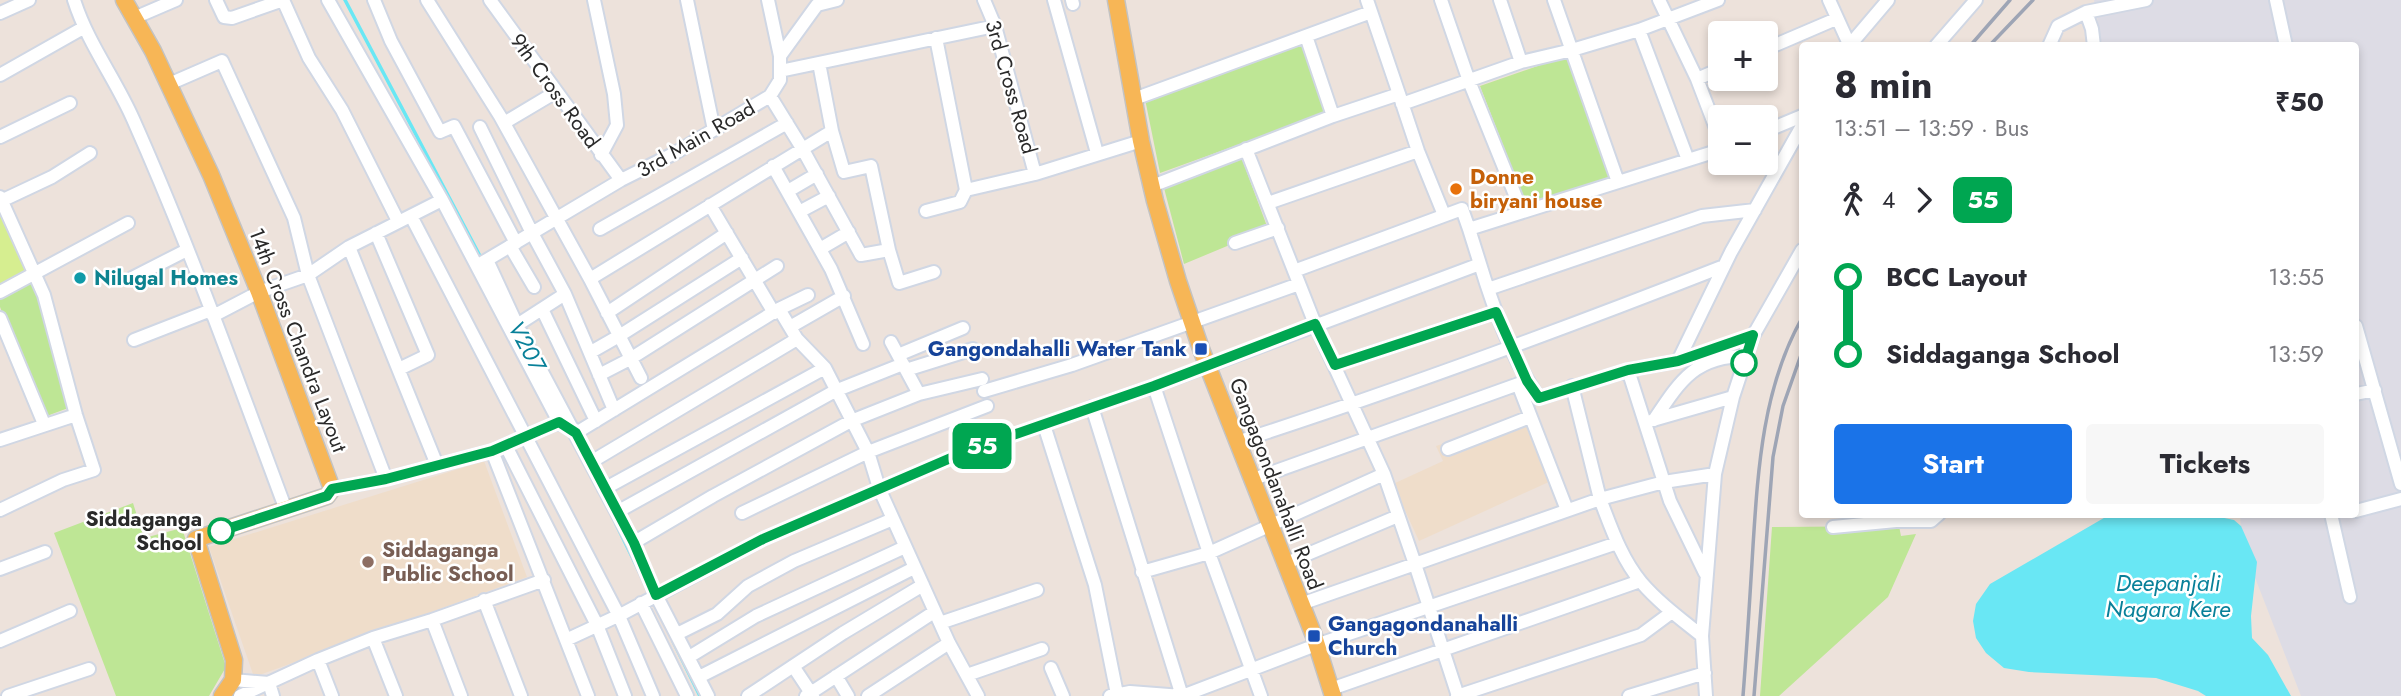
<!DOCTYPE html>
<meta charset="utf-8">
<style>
body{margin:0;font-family:Jost,sans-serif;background:#f7f7f7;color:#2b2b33;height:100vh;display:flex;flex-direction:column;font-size:26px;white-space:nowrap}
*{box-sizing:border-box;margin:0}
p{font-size:23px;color:#7c7c81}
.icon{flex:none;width:38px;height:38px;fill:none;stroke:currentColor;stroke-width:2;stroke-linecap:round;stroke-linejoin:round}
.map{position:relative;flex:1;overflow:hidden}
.sheet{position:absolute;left:1799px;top:42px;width:560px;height:476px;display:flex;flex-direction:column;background:#fff;border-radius:7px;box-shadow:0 4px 10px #0003}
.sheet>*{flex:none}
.badge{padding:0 14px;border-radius:10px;font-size:24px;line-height:46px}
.tools{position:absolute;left:1708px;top:21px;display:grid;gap:14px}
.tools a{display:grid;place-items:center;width:70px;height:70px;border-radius:7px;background:#fff;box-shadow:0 4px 10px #0003;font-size:35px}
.map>.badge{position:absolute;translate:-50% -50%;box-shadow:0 0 0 4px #fff}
.legs{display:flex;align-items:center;gap:10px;height:77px;padding:0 35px;font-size:23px}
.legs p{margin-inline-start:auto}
.overview{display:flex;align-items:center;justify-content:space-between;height:119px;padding:0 35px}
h1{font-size:38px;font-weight:700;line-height:52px}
.primary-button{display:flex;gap:14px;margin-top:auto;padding:14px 35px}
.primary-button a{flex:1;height:80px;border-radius:7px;background:#1a73e8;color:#fff;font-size:28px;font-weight:700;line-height:80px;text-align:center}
.primary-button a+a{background:#f7f7f7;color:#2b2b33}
ul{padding:0 35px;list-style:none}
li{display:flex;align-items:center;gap:24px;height:77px;font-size:26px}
li i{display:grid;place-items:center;width:10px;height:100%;margin:0 9px;background:currentColor}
li i::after{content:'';width:18px;height:18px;margin:-9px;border:5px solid;border-radius:50%;background:#fff}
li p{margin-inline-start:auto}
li:first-child i{background:linear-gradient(#0000 50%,currentColor 0)}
li:last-child i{background:linear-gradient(currentColor 50%,#0000 0)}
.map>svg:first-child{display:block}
.industrial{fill:#dddce5}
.education{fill:#efddca}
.green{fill:#bee695}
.pitch{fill:#d6ee90}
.water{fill:#69e7f4}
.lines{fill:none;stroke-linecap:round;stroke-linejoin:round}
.stream{stroke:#69e7f4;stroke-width:3.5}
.minor-casing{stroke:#d0d7e4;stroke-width:16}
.major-casing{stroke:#c3c3c3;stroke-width:19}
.minor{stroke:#fff;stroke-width:12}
.major{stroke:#f7b656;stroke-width:16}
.rail{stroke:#9ea5b5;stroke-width:3.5}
.line-1-casing{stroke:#fff;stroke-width:16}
.line-1{stroke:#00a651;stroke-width:10}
.food-dot{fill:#e8710a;stroke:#fff;stroke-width:2.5}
.culture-dot{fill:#0f9aa8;stroke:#fff;stroke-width:2.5}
.transit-dot{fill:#1a4fb4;stroke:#fff;stroke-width:2.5}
.stop-1-dot{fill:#fff;stroke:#00a651;stroke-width:3.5}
.education-dot{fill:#8d6e63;stroke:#fff;stroke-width:2.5}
.labels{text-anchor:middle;stroke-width:5;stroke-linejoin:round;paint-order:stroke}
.street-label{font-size:21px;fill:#2a2a2a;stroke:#fff}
.food-label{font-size:21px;font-weight:bold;fill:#c56008;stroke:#fff;text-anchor:start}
.culture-label{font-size:21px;font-weight:bold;fill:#0d838f;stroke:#fff;text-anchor:start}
.transit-label{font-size:21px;font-weight:bold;fill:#164399;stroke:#fff;text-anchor:end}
.stop-label{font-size:21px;font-weight:bold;fill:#2a2a2a;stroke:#fff;text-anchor:end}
.education-label{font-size:21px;font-weight:bold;fill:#785e54;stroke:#fff;text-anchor:start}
.water-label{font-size:23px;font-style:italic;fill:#088099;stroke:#fff}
</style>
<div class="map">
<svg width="2401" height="696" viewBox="0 0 2401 696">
<rect width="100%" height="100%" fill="#ede2db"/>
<path class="industrial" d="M2094,0h307v696h-100l-59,-152 -2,-29 116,-1v-468l-254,-1z"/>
<path class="education" d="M1522,417l29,64 -132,60 -26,-57 50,-23 -7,-15z
M484,461l43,116 -273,100 -45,-130z"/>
<path class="green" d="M1302,44l24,69 -166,60 -15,-74z
M1575,53l46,122 -95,29 -46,-118z
M1242,159l26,70 -84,35 -20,-76z
M33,282l38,125 -27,10 -44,-110v-7z
M133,503l11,35 38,-10 44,139 -17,29h-93l-62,-163z
M1899,526l2,10 15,-2 -28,63 -109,99h-19l12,-169z"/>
<path class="pitch" d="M0,209l28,61 -28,15z"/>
<path class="water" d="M2205,514l29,6 7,6 16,36 -6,54 1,22 16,17 23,41h-85l-8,-5 -42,-13 -127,-6 -25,-4 -18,-15 -10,-15 -3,-17 3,-17 14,-20 119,-69z"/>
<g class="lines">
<path class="stream" d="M345,0l136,258
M616,524l23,47
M673,641l27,55"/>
<defs>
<path id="minor" d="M74,0c14,44 41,78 59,119 57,128 104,260 153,391
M216,0l8,17 8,1 51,-18
M283,0l26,58 33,52 56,111
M328,0l114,200 117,222
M374,0l17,41 49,91 14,-6 62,117
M427,0l73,116 90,163 51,99
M490,0l131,180
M594,0l20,94 3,31 -16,30
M687,0l27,130
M768,0l12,56
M984,0l11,26 40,148
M1054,0l43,153
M1072,0l1,4
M1367,0l32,94
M1441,0l28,81 53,131
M1500,0l21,62
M1554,0l64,182
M1659,0l38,79 23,60
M1829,0l20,44
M2276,0l10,46
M2086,12l60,-12
M0,13l29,-13
M134,18l42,-18
M1639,30l49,130
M1306,36l27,80
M936,38l30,152
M1849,46l39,-46
M1936,46l40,-46
M2049,46l9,-20 28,-14 6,17 2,17
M1766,49l70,-30
M819,63l13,68 12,41 27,-6 18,84 10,33 35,-11
M780,71l215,-45
M0,75l83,-47
M1697,79l23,-10
M169,84l53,-23 72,157 14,57 78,204
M770,96l32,52 59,107 28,-5
M1134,99l237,-87
M1402,104l119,-42 51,-12 67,-20 79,-30
M504,123l52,-31
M480,127l52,106 33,61 49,116
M1766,131l36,-15
M0,137l70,-34
M1246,149l69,175 69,150 31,90 185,-65c11,28 21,59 41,83 18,21 40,37 61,54
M773,166l58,103 32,75
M1152,186l181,-70 66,-22 19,57 26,64
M966,190l69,-16 106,-33
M788,191l29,-17
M0,197l44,98 32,120 18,55 -31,10 -63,30
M1,201l51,-24 38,-24
M1268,203l150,-52
M710,205l64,108
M926,211l34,-9 6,-12
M799,212l30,-16
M411,216l208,400 34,80
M600,229l187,-106
M376,233l52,122 -29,14
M1235,243l43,-15
M510,246l24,41
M349,247l88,218
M820,249l29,-17
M487,260l30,65 116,218 23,52 52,101
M480,264l141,-84 54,-27 95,-57 10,-16v-24l37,-51 20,-5
M1480,264c13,43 33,97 59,134l89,-28 50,-9 75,-25
M1294,271l168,-62 7,20
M132,278l55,-28
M590,279l242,-148
M1488,289l214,-73 53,-6
M0,292l128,-69
M542,309l54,112
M779,309l29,-14
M607,313l120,-80
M213,316l46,-24 49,-17 41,-28 93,-47
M0,318l44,106
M517,325l48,-31
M2356,326l45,158
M790,327l54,-31
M134,340l77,-30
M591,352l28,-16 123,-78
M898,355l65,-27
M1678,361l53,-109 71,-126
M1335,365l161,-53
M906,370l67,-21
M1628,370l42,131 35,72
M599,375l31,-16 147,-93
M1518,384l49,126
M1154,386l55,167 52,143
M1572,386l28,113 64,-17 51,-8
M984,391l88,-26 227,-81
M919,394l63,-15
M2356,394l19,-4
M1092,407l90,289
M1653,420l80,-23
M1654,420c26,-39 41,-64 92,-64
M1044,425l51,160 22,109
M0,440l76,-25
M1237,442c165,-53 326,-113 487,-176
M506,446l91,179 28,71
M1448,449l82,-32
M492,451l96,245
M591,462l206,-123
M1251,480l276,-99
M332,489l54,-10 106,-28 67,-29 17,11 203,-124 18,30 28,29 43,84 11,36 70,155 29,53
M604,489l221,-121
M2356,511l45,-12
M617,512l218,-121 68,-27
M742,513l126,-61 119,-46
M2331,514l19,83
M1833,527l63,-6h35l8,-7
M633,543l80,-47 138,-75 68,-27 -28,-52
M1284,564l114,-48
M0,569l45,-17
M1142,572l67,-19 175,-79
M484,600l37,96
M641,603l46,93
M1301,604l114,-40 43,132
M432,620l29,76
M940,623l97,-33
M677,634l40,-20 31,-28 46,-25 99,-42
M373,638l23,58
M566,640l56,-26 141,-75 204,-88 187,-65 326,-122 -11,-35 251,-79
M0,641l70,-30
M689,657l67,-41 149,-69
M318,660l14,36
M793,666l20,30
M1051,668l12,28
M967,675l75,-26
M836,676l12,20
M699,677l215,-109
M233,680l36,3 4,13
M1331,689l309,-108
M8,696l81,-27
M240,696l78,-36 55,-22 59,-18 112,-40
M748,696l95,-63 80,-48
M806,696l128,-84
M868,696l81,-53
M1110,696l20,-4 52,4 134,-51 301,-102
M1457,696l184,-61 31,-23
M1629,696l76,-23
M1706,696l-4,-60 13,-162 18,-77 20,-61 49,-86"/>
<path id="major" d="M124,0l29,51 58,124 48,117 73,197 -5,7 -131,43 38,121 -1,20 -11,16
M1116,0l25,141 14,60 23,80 23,68 113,287 19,60"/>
</defs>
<use href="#minor" class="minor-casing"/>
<use href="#major" class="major-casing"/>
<use href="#minor" class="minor"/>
<use href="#major" class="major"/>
<path class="rail" d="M1970,46l40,-46
M1989,46l44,-46
M1743,696c4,-50 7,-100 10,-150 5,-78 10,-159 49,-228
M1754,696l19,-239 10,-51 19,-54"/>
</g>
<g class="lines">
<defs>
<path id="line-1" d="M221,531l106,-35 5,-7 54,-10 106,-28 67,-29 17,11 58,110 22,52 107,-56 204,-88 187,-65 161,-62 20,41 161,-53 31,69 12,17 89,-28 50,-9 75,-26 -9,28"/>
</defs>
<use href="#line-1" class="line-1-casing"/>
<use href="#line-1" class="line-1"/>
</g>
<circle class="food-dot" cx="1456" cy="189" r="7"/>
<circle class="culture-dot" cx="80" cy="278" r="7"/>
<g class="transit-dot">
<rect x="1194" y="342" width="14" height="14" rx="3.5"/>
<rect x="1307" y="629" width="14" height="14" rx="3.5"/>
</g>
<g class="stop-1-dot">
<circle cx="1744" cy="363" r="12"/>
<circle cx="221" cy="531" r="12"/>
</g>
<circle class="education-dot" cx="368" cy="562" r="7"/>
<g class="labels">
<g class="street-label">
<text transform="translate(1011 87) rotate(74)" y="7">3rd Cross Road</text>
<text transform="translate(555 91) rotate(54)" y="7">9th Cross Road</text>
<text transform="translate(696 139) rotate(-30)" y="7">3rd Main Road</text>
<text transform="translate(298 340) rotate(69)" y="7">14th Cross Chandra Layout</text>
<text transform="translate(1276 484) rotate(69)" y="7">Gangagondanahalli Road</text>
</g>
<g class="food-label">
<text x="1470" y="184">Donne<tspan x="1470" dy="24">biryani house</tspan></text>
</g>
<g class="culture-label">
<text x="94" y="285">Nilugal Homes</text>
</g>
<g class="transit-label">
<text x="1187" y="356">Gangondahalli Water Tank</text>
<text x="1328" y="631" text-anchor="start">Gangagondanahalli<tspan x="1328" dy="24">Church</tspan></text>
</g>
<g class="stop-label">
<text x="202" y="526">Siddaganga<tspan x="202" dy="24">School</tspan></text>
</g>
<g class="education-label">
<text x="382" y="557">Siddaganga<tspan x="382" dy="24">Public School</tspan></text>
</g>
<g class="water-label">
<text transform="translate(527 346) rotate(62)" y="8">V207</text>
<text x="2168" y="591">Deepanjali<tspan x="2168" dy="26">Nagara Kere</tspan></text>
</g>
</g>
</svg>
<div class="tools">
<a>+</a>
<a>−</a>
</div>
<b class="badge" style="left:982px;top:446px;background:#00a651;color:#fff">55</b>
<section class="sheet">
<div class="overview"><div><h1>8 min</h1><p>13:51 – 13:59 · Bus</p></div><b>₹50</b></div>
<div class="legs"><svg class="icon" aria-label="walk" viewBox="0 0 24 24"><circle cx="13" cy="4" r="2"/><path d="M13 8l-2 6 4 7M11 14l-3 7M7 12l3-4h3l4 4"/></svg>4<svg class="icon" aria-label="forward" viewBox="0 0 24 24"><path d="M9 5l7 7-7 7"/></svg><b class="badge" style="background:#00a651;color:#fff">55</b></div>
<ul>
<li><i style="color:#00a651"></i><b>BCC Layout</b><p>13:55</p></li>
<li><i style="color:#00a651"></i><b>Siddaganga School</b><p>13:59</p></li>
</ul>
<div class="primary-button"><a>Start</a><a>Tickets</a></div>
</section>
</div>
